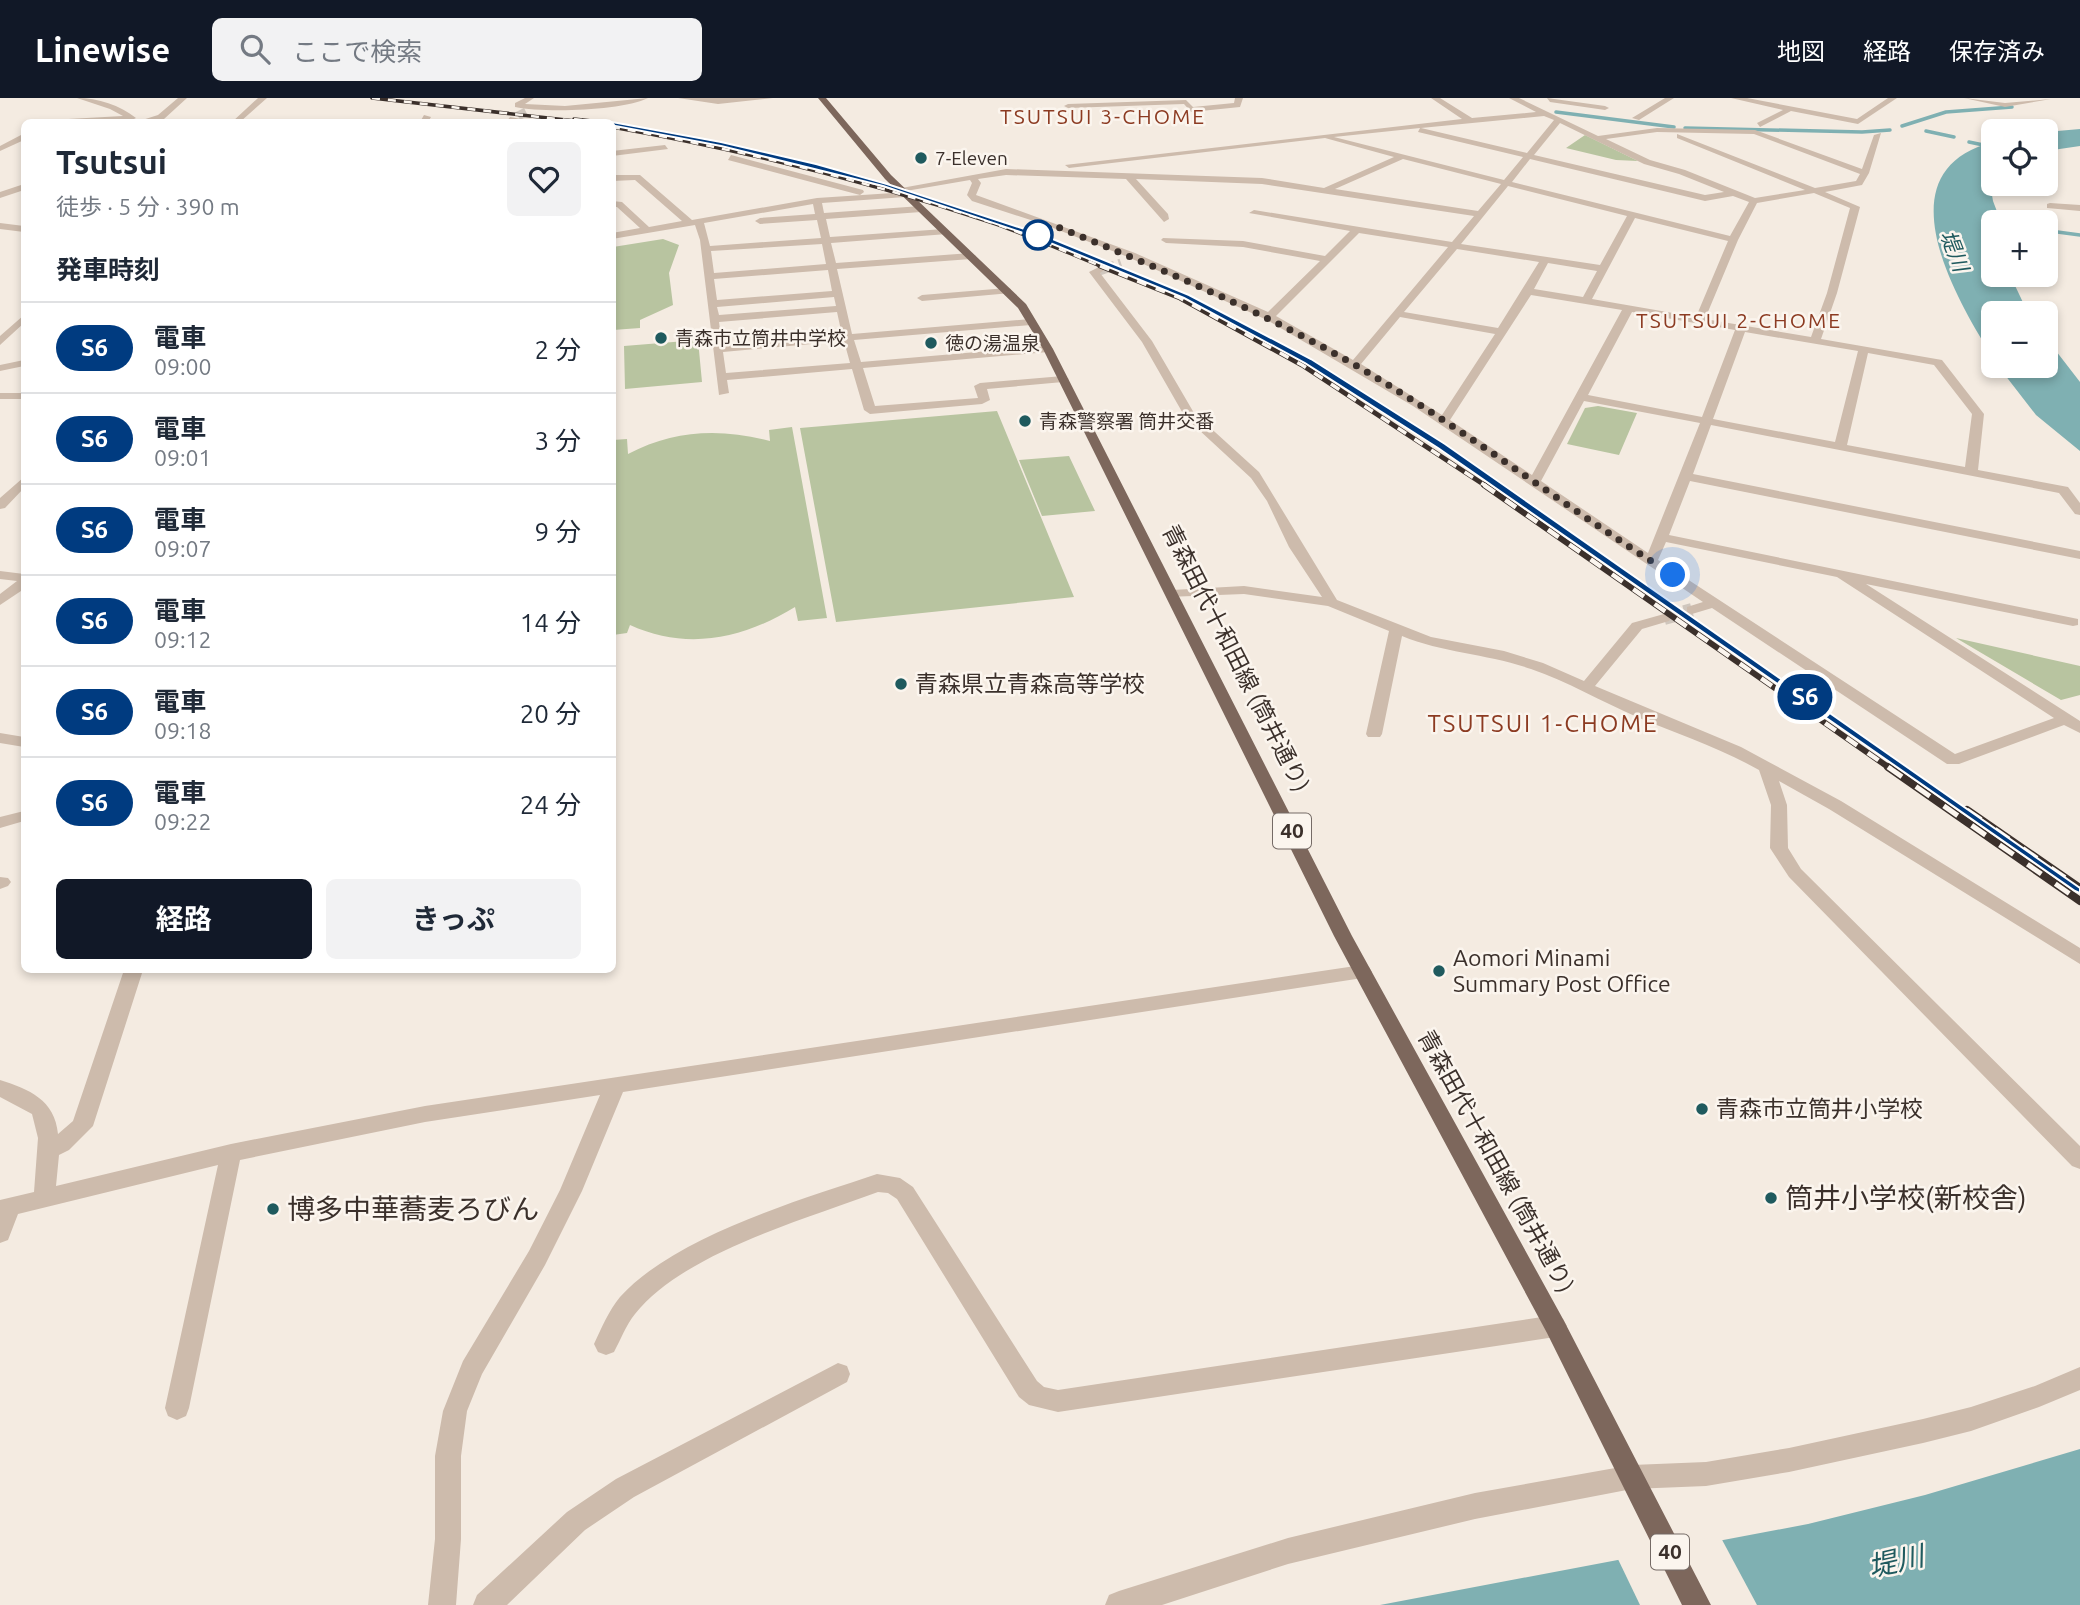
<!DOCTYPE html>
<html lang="ja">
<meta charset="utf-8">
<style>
body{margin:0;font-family:Ubuntu,"Noto Sans JP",sans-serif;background:#f2f2f3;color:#1f2937;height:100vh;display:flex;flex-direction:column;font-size:26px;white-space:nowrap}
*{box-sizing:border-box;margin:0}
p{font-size:23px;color:#747a83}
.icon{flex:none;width:38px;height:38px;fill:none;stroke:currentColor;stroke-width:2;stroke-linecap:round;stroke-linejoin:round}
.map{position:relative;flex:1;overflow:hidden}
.panel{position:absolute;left:21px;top:21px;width:595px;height:854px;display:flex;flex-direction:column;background:#fff;border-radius:10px;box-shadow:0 4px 10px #0003}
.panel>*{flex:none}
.badge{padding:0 14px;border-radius:23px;font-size:24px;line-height:46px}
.tools{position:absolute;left:1981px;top:21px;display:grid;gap:14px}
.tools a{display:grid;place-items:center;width:77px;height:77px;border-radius:10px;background:#fff;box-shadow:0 4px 10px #0003;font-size:35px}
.you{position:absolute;width:35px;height:35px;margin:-18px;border:5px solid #fff;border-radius:50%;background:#1a73e8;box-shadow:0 0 0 10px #1a73e833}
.map>.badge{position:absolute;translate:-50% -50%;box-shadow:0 0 0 4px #fff}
h2{padding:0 35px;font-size:26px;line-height:63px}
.round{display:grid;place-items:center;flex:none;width:74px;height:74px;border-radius:10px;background:#f2f2f3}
.summary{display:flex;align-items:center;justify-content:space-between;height:119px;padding:0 35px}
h1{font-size:33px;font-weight:700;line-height:52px}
.primary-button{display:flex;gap:14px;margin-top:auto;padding:14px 35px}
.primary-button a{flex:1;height:80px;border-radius:10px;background:#111827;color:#fff;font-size:28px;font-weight:700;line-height:80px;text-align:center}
.primary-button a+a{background:#f2f2f3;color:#1f2937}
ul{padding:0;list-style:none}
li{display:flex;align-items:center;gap:21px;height:91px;padding:0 35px;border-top:2px solid #e0e1e3}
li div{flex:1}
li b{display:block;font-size:26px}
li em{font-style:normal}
li .badge{min-width:77px;font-weight:700;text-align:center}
header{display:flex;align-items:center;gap:42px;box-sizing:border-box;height:98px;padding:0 35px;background:#111827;color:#fff}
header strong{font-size:33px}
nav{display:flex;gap:38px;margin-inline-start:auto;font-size:24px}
.search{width:490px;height:63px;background:#f2f2f3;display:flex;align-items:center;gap:18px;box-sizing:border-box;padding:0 24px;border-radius:10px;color:#747a83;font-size:26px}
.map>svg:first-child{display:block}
.green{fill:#b8c4a0}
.water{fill:#7fb0b2}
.pier{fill:#f4ebe1}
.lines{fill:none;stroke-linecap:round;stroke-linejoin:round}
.stream{stroke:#7fb0b2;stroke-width:3.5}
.minor-tunnel-far2{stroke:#cfc6bd;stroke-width:9;stroke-dasharray:9 4.5;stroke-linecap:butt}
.minor-tunnel-far1{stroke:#cfc6bd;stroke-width:11;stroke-dasharray:11 5;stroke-linecap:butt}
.minor-tunnel{stroke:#cfc6bd;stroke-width:14;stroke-dasharray:14 7;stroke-linecap:butt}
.minor{fill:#cdbbac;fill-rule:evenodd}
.major{fill:#7d675c;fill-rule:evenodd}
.rail-far3-casing{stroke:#3b302b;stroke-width:3.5}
.rail-far2-casing{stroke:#3b302b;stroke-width:5}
.rail-far1-casing{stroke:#3b302b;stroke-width:6}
.rail-casing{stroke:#3b302b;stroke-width:8}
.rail-far3{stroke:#fbf5ee;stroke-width:2.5;stroke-dasharray:8;stroke-linecap:butt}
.rail-far2{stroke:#fbf5ee;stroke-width:3.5;stroke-dasharray:10;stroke-linecap:butt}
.rail-far1{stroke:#fbf5ee;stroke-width:4.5;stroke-dasharray:13;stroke-linecap:butt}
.rail{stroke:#fbf5ee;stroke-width:5;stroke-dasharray:17;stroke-linecap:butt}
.line{fill:#003b80;stroke:#fff;stroke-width:2}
.walk{stroke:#3b302b;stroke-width:7;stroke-dasharray:0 12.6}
.poi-dot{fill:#1f5a5e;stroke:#fbf5ee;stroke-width:2.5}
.stop-dot{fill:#fff;stroke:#003b80;stroke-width:3.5}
.labels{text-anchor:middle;stroke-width:5;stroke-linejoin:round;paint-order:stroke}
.far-poi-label{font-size:19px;fill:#3b302b;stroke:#fbf5ee;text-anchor:start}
.far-neighbourhood-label{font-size:21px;letter-spacing:2px;fill:#8c3b22;stroke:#fbf5ee}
.far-water-label{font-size:21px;font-style:italic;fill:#1f5a5e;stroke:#fbf5ee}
.shield{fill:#fbf5ee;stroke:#756b66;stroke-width:2}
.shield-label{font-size:21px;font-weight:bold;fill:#3b302b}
.street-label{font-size:23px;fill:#3b302b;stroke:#fbf5ee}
.poi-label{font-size:23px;fill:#3b302b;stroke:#fbf5ee;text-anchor:start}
.neighbourhood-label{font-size:24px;letter-spacing:2px;fill:#8c3b22;stroke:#fbf5ee}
.near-poi-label{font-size:28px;fill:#3b302b;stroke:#fbf5ee;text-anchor:start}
.near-water-label{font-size:28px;font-style:italic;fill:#1f5a5e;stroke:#fbf5ee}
</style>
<header>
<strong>Linewise</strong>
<div class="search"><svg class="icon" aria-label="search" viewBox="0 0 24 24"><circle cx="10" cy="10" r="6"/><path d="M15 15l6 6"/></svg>ここで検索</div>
<nav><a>地図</a><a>経路</a><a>保存済み</a></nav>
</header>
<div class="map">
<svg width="2080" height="1507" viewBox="0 0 2080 1507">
<rect width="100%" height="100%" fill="#f4ebe1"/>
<path class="green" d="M1585,37l53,26 -22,-1 -50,-12z
M663,141l16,6 -10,28 4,32 -33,15v8l-27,2v-83z
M698,242l4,42 -77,7 -1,-43z
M1598,308l39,7 -18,42 -52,-11 18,-36z
M997,313l77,186 -238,25 -36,-194z
M792,329l35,191 -29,3 -3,-14c-52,32 -108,44 -165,18l-3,8 -14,2v-195l14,-1 1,15c46,-24 92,-26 142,-13l-1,-11z
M1069,358l26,55 -53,5 -23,-56z
M1956,540l124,28v29l-19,5z"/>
<path class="water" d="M2080,31v17l-34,5v-19z
M1993,44v32l-4,3 4,24 8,21h-8v53h17l18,38h-35v45c-38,-61 -112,-187 0,-216z
M2046,240l34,44v69l-44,-36 -38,-49h48z
M2080,1351v156h-700l428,-81 117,-29z"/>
<path class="pier" d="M1720,1438l37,69h-117l-24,-50z"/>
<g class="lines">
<path class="stream" d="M1556,14l118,15
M1902,28l44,-14 66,-5
M1685,30l177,4 28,-2
M1926,33l28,6
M1969,44l24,5
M2050,133l30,4"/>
<path class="minor-tunnel-far2" d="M518,18l12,-6
M1106,170l15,-5"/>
<path class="minor-tunnel-far1" d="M1099,172l12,-4"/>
<path class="minor-tunnel" d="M1664,520l28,-8"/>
<path class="minor" d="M77,0c21,0 43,7 59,20l-4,2 -86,2 4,-2 73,-4 -13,-7z
M178,0h9l-23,21 -28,3 22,-7z
M258,0h9l-27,24h-8z
M525,0h9l-9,6 40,2 83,-8c-26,13 -104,15 -133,9v-4z
M678,0h95l-55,6z
M1235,0h8l-3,9 -49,5 -7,-8 -116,4 -4,-2 4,-2 118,-4 7,7 41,-4z
M1431,0h9l32,20 64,-6 -27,-14h10l79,38 59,-8 98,2 107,39 12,-34 7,-2 -12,40 -7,12 -37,7 35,15 -23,86 -16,46 121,21 42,54 -6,56 90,17 12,16v12l-5,-1 -16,-21 -348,-68 -18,49 387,77v8l-390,-78 -21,54 409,84v6l-5,1 -207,-42 214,137v12l-16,-8 -105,39h-12l-235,-156 -20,6 -5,-1v-6l16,-5 -290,-196 -146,-86 -139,-63 -85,-33 -71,-23 -5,-6 5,-12 -2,-3 -70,12 -4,-3 110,-20 256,9 62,10 70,-31 -69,-19 -256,30 -4,-3 397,-46zM1544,18l10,4 -27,33 -106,-25zM1560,25l84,41 35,10 45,18 -19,3 -171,-40zM1420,30l-2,4 105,25 -19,23 -170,-43zM1657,34l97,2 106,40 -4,7 -41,7 -138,-54v4l128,52 -50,8 -70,-28 -35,-10 -44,-21zM1403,61l98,25 -23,27 -143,-22zM1530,61l175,42 28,-5 16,6 -19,34 -218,-54zM1006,77l120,4 38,43 5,-3 -1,-5 -32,-35 126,5 212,32 -22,26 -198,-32 -5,3 101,18 -25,25 -82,-15 -80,-3 -2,2 5,3 77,4 77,14 -52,51 -133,-59 -159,-58 5,-12 -3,-4zM1508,88l119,30 -27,49 -139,-21zM1814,95l36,15 -23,85 -16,44 -106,-18 33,-79 19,-37zM1635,120l93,23 -32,76 -104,-18zM1359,135l89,14 -95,113 -77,-44zM1457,151l82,13 -41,66 -94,-16zM1548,165l49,8 -14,26 -49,-8zM1531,197l91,15 -90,165 -82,-55zM1632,214l103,18 -33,87 -114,-22zM1400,219l95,17 -53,81 -81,-51zM1745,234l113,19 -23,91 -122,-23zM1868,255l66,12 38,49 -7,53 -118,-22zM1584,303l116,22 -52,130 -107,-72zM1666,444l171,35 217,141 -99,36 -297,-194z
M1547,0l58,8 4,2 -4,2 -55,-8z
M1665,0h9l-35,22 -7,-2z
M1731,0h16l110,21 31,-21h9l-39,26 -67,-13 -31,16 -3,-4 26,-13z
M1964,0l41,5 46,-4 -46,8z
M424,17l7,2 -3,5h-8z
M510,19l28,5 -31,-1z
M21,37h3v5l-24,11v-5z
M665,47l3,4 -56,7v-5z
M731,57l132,35 1,2 -4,3 -132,-35z
M612,77h28l52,45 125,-22 91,-6v4l-3,1 -83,6 2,10 97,-7 5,3 -5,3 -95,7 4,18 114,-8 5,3 -2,2 -116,9 5,20 135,-10 5,3 -5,3 -134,10 15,65 179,-15 5,3 -5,3 -177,15 7,22 187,-16 5,3 -5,3 -185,16 12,38 103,-8 -4,-12 6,-3 83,-7 6,3 -6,3 -76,7 3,11 -8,4 -112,10 -6,-4 -12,-41 -125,11 2,13 -10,2 -19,-155 -5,-15 -83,14v-6l28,-5 -23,-21h-5v-6l10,1 27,25 33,-6 -47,-41 -23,1zM813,106l2,10 -55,4 -5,3 5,3 57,-4 4,18 -111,8 -6,-23zM822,146l4,20 -112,9 -3,-22zM828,172l4,21 -115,9 -3,-21zM834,199l2,9 -117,9 -2,-8zM837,214l5,23 -120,10 -3,-23zM844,243l6,22 -124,10 -3,-21z
M24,86v6l-24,8v-6z
M2050,105l30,2v6l-33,-3v-4z
M0,125l24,3v6l-24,-3z
M1099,169l5,3 -4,3 52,68 42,72 65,59 78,128 94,37 73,14 39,12 41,18 48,-58 32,-9 5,1 2,3 -2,3 -27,8 -47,57 146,61 100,54 239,147v16l-251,-155 -50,-28 8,24 1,43 13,21 279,277v23l-8,-3 -283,-289 -19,-29 1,-43 -12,-35c-39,-22 -81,-36 -122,-53 -35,-15 -70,-36 -106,-48 -42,-15 -88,-16 -129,-33l-20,98 -2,3h-12l-2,-3 23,-103 -61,-25 -84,-12 -77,3 -2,-3 7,-4 72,-4 78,11 -33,-50 -22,-46 -16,-23 -66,-61 -43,-75 -53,-70z
M1007,190l4,1v4l-89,8 -5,-3 5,-3z
M24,217v8l-24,22v-9z
M24,262v6l-24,5v-6z
M0,295h24v6h-24z
M24,379v11l-19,20 -5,1v-11z
M0,473l24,3v15l-24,16v-11l17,-13 -17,-2z
M0,635l24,4v10l-24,-4z
M24,713v10l-24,7v-11z
M0,779l8,1 3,4 -3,4 -8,3z
M1362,867l7,2 3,5 -3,5 -746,115 -41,99 -37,74 -63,109 -15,37 -6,45v83l-5,66h-28l7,-66v-83l8,-45 20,-50 66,-110 31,-61 40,-95 -175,27 -185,38 -51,248 -3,8 -9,4 -9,-4 -3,-8 53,-243 -200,49 -10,26 -8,3v-43l34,-8 4,-54 -6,-24 -32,-17v-17c29,9 55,20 58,54l15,-13 51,-151h19l-50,156 -24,24 -10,5 -3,31 175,-42 194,-38z
M877,1076l23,4 13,9 124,194 7,6 14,3 497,-75 8,4 4,7 -4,7 -8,4 -497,75 -29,-7 -10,-8 -122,-198 -9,-6 -10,-1c-72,27 -195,61 -243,122 -9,11 -14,25 -21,38l-8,3 -8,-3 -4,-8c7,-15 15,-34 26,-47 55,-61 180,-97 257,-123z
M838,1265l9,3 3,8 -3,8 -213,115 -49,33 -78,75h-34l4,-10 90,-83 49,-33z
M2080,1269v23l-41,17 -68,24 -48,12 -134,29 -83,14 -74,3 -157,30 -187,45 -126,41h-57l4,-10 10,-4 169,-53 187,-45 157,-28 74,-3 83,-14 134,-29 48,-12 64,-21z"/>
<path class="major" d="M818,0h8l65,77 135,129 27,45 299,587 211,383 148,286h-29l-135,-272 -213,-397 -291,-587 -25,-41 -133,-129z"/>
<defs>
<path id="rail-far3" d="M372,0l212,24
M574,21l27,3
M612,29c130,23 259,55 384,97 36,13 73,29 109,44"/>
<path id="rail-far2" d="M1100,168l80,32 122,67 184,121"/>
<path id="rail-far1" d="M1484,387l407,284"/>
<path id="rail" d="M1888,669l192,134
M1967,712l113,78"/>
</defs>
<use href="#rail-far3" class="rail-far3-casing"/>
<use href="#rail-far2" class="rail-far2-casing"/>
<use href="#rail-far1" class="rail-far1-casing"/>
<use href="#rail" class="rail-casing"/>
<use href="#rail-far3" class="rail-far3"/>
<use href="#rail-far2" class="rail-far2"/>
<use href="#rail-far1" class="rail-far1"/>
<use href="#rail" class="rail"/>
</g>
<path class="line" d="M612,24l109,20 95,22 71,20 156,51 146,60 122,64 134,85 635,444v5l-5,-2 -637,-443 -133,-85 -121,-65 -146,-60 -155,-52 -162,-40 -111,-21z"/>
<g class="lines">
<path class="walk" d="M1038,137l15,-10c103,42 205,84 302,140 110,64 210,142 318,210"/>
</g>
<g class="poi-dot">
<circle cx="921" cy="60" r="7"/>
<circle cx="661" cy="240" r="7"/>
<circle cx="931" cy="245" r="7"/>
<circle cx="1025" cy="323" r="7"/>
<circle cx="901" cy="586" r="7"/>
<circle cx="1439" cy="873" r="7"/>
<circle cx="1702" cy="1011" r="7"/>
<circle cx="1771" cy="1100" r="7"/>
<circle cx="273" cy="1111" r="7"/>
</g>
<circle class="stop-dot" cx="1038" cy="137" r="14"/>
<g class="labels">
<g class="far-poi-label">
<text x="935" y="67">7-Eleven</text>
<text x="675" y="247">青森市立筒井中学校</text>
<text x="945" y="252">徳の湯温泉</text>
<text x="1039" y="330">青森警察署 筒井交番</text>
</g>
<g class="far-neighbourhood-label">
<text x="1103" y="26">TSUTSUI 3-CHOME</text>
<text x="1739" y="230">TSUTSUI 2-CHOME</text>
</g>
<g class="far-water-label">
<text transform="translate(1954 153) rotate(69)" y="7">堤川</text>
</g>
<g class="shield">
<rect x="1273" y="715.5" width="38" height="35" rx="5"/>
<rect x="1651" y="1436.5" width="38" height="35" rx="5"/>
</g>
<g class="shield-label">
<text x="1292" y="740">40</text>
<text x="1670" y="1461">40</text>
</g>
<g class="street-label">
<text transform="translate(1236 560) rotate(63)" y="8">青森田代十和田線 (筒井通り)</text>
<text transform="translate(1496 1063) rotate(61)" y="8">青森田代十和田線 (筒井通り)</text>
</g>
<g class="poi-label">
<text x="915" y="594">青森県立青森高等学校</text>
<text x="1453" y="868">Aomori Minami<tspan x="1453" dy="26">Summary Post Office</tspan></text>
<text x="1716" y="1019">青森市立筒井小学校</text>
</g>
<g class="neighbourhood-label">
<text x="1543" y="634">TSUTSUI 1-CHOME</text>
</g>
<g class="near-poi-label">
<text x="1785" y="1110">筒井小学校(新校舎)</text>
<text x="287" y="1121">博多中華蕎麦ろびん</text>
</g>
<g class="near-water-label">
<text transform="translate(1896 1463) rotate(-13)" y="10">堤川</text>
</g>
</g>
</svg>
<div class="tools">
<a><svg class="icon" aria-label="locate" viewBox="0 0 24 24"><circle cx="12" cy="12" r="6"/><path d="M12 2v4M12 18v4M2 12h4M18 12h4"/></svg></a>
<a>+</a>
<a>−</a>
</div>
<div class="you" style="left:1673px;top:477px"></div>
<b class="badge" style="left:1805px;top:599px;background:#003b80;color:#fff">S6</b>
<section class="panel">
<div class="summary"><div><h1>Tsutsui</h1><p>徒歩 · 5 分 · 390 m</p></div><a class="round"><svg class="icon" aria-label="heart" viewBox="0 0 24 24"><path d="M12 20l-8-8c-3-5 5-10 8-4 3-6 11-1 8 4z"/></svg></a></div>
<h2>発車時刻</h2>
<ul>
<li><span class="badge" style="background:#003b80;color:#fff">S6</span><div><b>電車</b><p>09:00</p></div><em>2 分</em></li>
<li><span class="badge" style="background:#003b80;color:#fff">S6</span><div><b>電車</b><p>09:01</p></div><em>3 分</em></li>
<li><span class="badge" style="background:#003b80;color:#fff">S6</span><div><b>電車</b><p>09:07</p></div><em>9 分</em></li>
<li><span class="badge" style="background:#003b80;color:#fff">S6</span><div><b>電車</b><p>09:12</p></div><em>14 分</em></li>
<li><span class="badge" style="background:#003b80;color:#fff">S6</span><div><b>電車</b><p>09:18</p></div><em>20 分</em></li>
<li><span class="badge" style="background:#003b80;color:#fff">S6</span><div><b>電車</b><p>09:22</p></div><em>24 分</em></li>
</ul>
<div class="primary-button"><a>経路</a><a>きっぷ</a></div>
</section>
</div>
